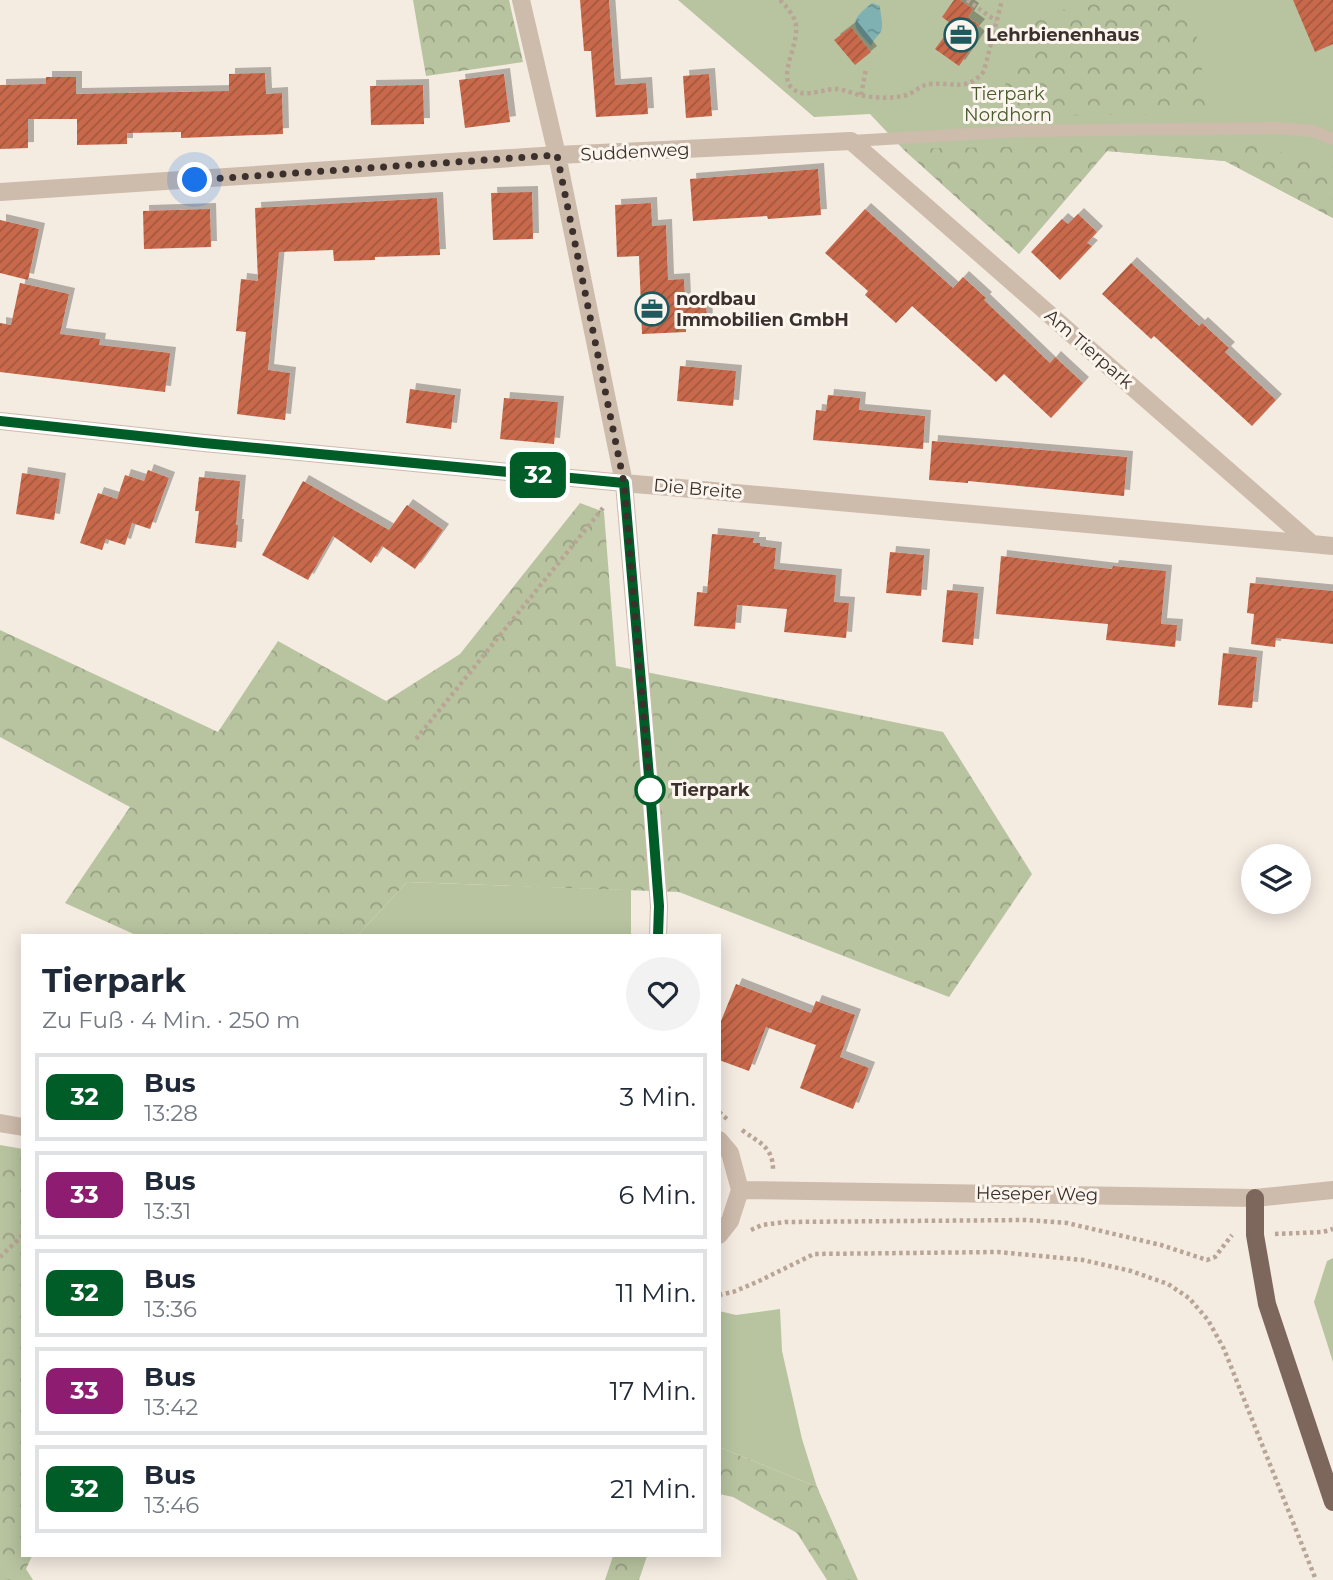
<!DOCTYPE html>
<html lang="de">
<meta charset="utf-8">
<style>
body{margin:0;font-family:Montserrat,sans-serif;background:#f2f2f3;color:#1f2937;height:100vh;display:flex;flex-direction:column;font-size:26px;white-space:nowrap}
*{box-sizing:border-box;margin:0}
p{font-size:23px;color:#747a83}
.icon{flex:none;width:38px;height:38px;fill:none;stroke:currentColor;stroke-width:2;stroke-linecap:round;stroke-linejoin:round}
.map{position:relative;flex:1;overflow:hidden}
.sheet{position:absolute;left:21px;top:934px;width:700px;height:623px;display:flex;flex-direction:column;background:#fff;border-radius:0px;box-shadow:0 4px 18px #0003}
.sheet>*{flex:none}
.badge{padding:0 14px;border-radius:10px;font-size:24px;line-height:46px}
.tools{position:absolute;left:1241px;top:844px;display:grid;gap:14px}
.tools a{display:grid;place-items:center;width:70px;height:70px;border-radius:50%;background:#fff;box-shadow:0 4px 18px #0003;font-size:35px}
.you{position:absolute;width:35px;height:35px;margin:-18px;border:5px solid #fff;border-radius:50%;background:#1a73e8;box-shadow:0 0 0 10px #1a73e833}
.map>.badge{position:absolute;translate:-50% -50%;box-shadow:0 0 0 4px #fff}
.round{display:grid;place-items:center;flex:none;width:74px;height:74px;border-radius:37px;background:#f2f2f3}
.head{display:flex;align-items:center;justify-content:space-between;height:119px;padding:0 21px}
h1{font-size:33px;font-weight:700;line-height:52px}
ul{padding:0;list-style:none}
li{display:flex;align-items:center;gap:21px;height:88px;margin:0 14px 10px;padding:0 7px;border:4px solid #e0e1e3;border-radius:0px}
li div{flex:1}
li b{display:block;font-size:26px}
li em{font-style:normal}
li .badge{min-width:77px;font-weight:700;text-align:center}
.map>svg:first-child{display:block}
.green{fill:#b8c4a0}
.forest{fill:url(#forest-crowns)}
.water{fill:url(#water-ripples)}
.building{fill:url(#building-hatch);filter:url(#shadow)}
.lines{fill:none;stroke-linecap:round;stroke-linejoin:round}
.path{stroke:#b9a596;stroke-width:4.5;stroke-dasharray:3.5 3.5;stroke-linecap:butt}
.service{stroke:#cdbbac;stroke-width:12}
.minor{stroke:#cdbbac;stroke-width:18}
.tertiary{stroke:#cdbbac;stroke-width:18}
.primary{stroke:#7d675c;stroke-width:18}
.line-casing{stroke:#fff;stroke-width:16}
.line{stroke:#005d28;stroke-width:10}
.walk{stroke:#3b302b;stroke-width:7;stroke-dasharray:0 12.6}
.stop-dot{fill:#fff;stroke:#005d28;stroke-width:3.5}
.labels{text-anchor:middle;stroke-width:6;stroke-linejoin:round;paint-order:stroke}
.poi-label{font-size:18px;font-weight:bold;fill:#3b302b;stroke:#fbf5ee;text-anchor:start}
.park-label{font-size:18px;fill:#4a5a2e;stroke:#fbf5ee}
.street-label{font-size:18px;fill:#3b302b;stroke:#fbf5ee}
.stop-label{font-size:18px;font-weight:bold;fill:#3b302b;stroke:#fbf5ee;text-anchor:start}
</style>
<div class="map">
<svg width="1333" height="1580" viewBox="0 0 1333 1580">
<defs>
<pattern id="forest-crowns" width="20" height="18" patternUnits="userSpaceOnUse" patternTransform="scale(1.75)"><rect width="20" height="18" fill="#b8c4a0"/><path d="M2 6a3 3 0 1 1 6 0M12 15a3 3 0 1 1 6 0" fill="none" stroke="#97a083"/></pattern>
<pattern id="water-ripples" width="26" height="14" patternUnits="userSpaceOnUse" patternTransform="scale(1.75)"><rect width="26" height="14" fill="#7fb0b2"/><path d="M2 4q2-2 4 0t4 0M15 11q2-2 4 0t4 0" fill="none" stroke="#699091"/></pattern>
<pattern id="building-hatch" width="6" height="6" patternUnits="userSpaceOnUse" patternTransform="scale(1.75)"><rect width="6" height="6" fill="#c8694b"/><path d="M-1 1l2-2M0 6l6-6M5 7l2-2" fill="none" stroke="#a4573f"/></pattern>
<filter id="shadow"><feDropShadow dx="6" dy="-6" stdDeviation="0" flood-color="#0004"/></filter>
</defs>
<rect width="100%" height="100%" fill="#f4ebe1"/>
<path class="green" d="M678,0h655v218l-108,-57 -118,-10 -88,103 -116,-105 -33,-35 -56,3z
M407,882l224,8v46h-274z
M1333,1258v104l-19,-60 13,-41z
M780,1309l2,42 20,88 15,48 -98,-40v-136l17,4z"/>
<path class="forest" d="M413,0h96l14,62 -97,14z
M1113,0l78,1 18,113 -212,2 26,-98z
M1239,142l94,23v53l-108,-57 -118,-10 -88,103 -116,-105z
M580,503l24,9 12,154 327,66 89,142 -83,123 -270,-105 -272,-10 -50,54h-219l-73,-33 65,-96 -130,-70v-107l218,102 60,-91 108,60 74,-47z
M0,1145l23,4v407h9l-6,13 7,11h-33z
M719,1447l98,40 41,93h-31l-30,-47 -64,-36 -14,-3z
M613,1556h34l-8,24h-34z"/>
<path class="water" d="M872,3l8,3c0,7 4,19 1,25 -2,5 -7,7 -10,15 -18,-21 -24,-23 1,-43z"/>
<path class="building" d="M580,0h29l6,85 31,-2 2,31 -52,3 -5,-66h-7z
M954,0h6l13,9 -5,8 11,8 -6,7 6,5 -20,29 -24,-17 18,-24 -11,-8z
M1293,0h40v44l-18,8z
M851,27l20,25 -16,13 -21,-25z
M265,73l1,21 16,-1 1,41 -102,4v-6l-54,1v11l-50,1v-26h-49v29l-28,1v-64l46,-1v-7h30v17l153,-3v-17z
M504,74l6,48 -45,6 -6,-48z
M709,74l3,42 -26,2 -3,-42z
M423,85l1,39 -53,1 -1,-39z
M818,169l3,46 -53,4 -1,-3 -74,5 -3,-42z
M532,192l1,47 -40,1 -2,-47z
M437,198l3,57 -65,2v3l-41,1 -1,-11 -54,2 -11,118 22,3 -5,47 -48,-6 9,-82 -10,-1 5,-52 17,2 -3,-73z
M651,203l1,23 14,-1 2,55 16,-1 1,22 21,-1 1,26 -21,1v5l-44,2 -3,-78 -22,1 -2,-52z
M210,209l1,38 -67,2 -1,-38z
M865,209l88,79 10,-11 23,21 -2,2 66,63 5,-6 28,26 -32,35 -47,-44 -8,8 -84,-76 -16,17 -31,-28 3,-4 -43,-38z
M1078,214l19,18 -10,11 5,3 -32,34 -29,-28 31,-33 6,5z
M0,220l39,9 -11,51 -28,-7z
M1131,263l68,63 3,-3 27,25 -4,4 51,48 -24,26 -98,-90 -3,3 -49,-45z
M20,283l49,11 -9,40 40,5 -1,6 71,8 -5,39 -165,-20v-49l11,2z
M680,366l56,5 -3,35 -56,-5z
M410,389l45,6 -4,34 -45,-6z
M828,395l32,3 -1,12 66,6 -2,33 -110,-9 3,-30 10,1z
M504,398l54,4 -4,42 -54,-5z
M932,441l195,16 -3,39 -156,-15v2l-39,-3z
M148,470l21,8 -19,51 -18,-6 -7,22 -19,-6 -4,11 -22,-7 18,-50 19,6 8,-24 19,6z
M22,473l38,6 -6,41 -38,-6z
M199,477l41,4 -4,44h2l-2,23 -41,-5 4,-32h-4z
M303,481l86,49 18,-25 36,25 -28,39 -33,-23 -11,17 -38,-27 -25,44 -46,-25z
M712,534l42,4 -1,5h7v3l16,2 -2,21 62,6 -2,27 15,1 -3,35 -62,-6 3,-23 -50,-4 -2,24 -41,-3 3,-34 10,1z
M890,552l34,3 -3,41 -35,-3z
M1001,556l111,13 1,-3 53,5 -5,53 16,1 -2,22 -69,-7 2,-16 -112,-10z
M1250,583l83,8v53l-57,-6 -1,9 -24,-3 3,-30 -7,-1z
M947,590l31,3 -5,52 -31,-3z
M1223,653l34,4 -5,51 -34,-3z
M736,984l75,29 5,-12 39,14 -15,42 29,11 -16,41 -53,-21 16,-43 -50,-18 -17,44 -30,-11v-34z"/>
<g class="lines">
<path class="path" d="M780,0c6,6 12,13 15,21 7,20 -18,53 -3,67 12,12 31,0 46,1 7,1 14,4 21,6 15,3 32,4 48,0 8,-3 15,-11 23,-11 23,-2 38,8 54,-13l18,-71
M967,0l29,21
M861,95l5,-26
M416,739l187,-231
M719,1112l8,7
M742,1130c17,13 31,16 31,40
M751,1230l11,-5 23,-3 241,-2 41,3 94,22 46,15 8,-3 17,-22
M1275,1234l48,-2 10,-3
M0,1257l23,-22
M719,1295l14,-3 24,-10 57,-28 184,-2 85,8 48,11 37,13 21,14 19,22 16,29 92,231"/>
<path class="service" d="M851,141l172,-10 257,-3 32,3 21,8"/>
<path class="minor" d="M521,0l36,155 67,328 26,305 9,118 -1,30
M0,192l557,-37 294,-14 461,403 21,2
M0,421l204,22 420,40 688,61"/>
<path class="tertiary" d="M0,1123l23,4
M719,1140l11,13 10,37 -10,31 -11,14
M740,1190l515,8 78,-8"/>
<path class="primary" d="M1255,1198v37l12,69 66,198"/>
</g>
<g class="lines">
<defs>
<path id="line" d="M0,421l204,22 420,40 26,305 9,118 -1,30"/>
</defs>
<use href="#line" class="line-casing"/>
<use href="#line" class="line"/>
<path class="walk" d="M195,180l362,-25 67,328 26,307"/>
</g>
<defs>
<symbol id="office-ring" viewBox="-11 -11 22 22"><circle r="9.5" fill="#fbf5ee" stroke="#1f5a5e" stroke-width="1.5"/><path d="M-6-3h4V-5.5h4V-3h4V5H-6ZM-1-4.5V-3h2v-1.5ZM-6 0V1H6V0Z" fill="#1f5a5e"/></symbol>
</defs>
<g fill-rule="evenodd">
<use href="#office-ring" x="942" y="16" width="38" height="38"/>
<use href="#office-ring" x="633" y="290" width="38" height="38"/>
</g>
<circle class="stop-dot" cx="650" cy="790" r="14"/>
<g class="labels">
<g class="poi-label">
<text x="986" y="41">Lehrbienenhaus</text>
<text x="676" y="305">nordbau<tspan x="676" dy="21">Immobilien GmbH</tspan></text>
</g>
<g class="park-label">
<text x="1008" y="100">Tierpark<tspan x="1008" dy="21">Nordhorn</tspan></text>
</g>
<g class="street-label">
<text transform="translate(635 152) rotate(-3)" y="6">Suddenweg</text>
<text transform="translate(1089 349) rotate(41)" y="6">Am Tierpark</text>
<text transform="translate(698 489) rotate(5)" y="6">Die Breite</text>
<text transform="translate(1037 1194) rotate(1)" y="6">Heseper Weg</text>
</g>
<g class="stop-label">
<text x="671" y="796">Tierpark</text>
</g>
</g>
</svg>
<div class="tools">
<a><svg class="icon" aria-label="layers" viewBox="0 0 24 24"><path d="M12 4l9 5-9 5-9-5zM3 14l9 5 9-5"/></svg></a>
</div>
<div class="you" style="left:195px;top:180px"></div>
<b class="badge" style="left:538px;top:475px;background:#005d28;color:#fff">32</b>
<section class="sheet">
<div class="head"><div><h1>Tierpark</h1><p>Zu Fuß · 4 Min. · 250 m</p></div><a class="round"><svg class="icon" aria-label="heart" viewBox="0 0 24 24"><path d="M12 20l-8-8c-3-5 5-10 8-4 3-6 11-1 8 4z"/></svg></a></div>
<ul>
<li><span class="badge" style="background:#005d28;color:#fff">32</span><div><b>Bus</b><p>13:28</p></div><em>3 Min.</em></li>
<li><span class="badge" style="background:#8e1d72;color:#fff">33</span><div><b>Bus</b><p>13:31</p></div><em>6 Min.</em></li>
<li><span class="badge" style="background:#005d28;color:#fff">32</span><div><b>Bus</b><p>13:36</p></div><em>11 Min.</em></li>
<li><span class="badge" style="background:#8e1d72;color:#fff">33</span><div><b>Bus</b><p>13:42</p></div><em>17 Min.</em></li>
<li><span class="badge" style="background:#005d28;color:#fff">32</span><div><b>Bus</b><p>13:46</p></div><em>21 Min.</em></li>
</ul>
</section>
</div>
